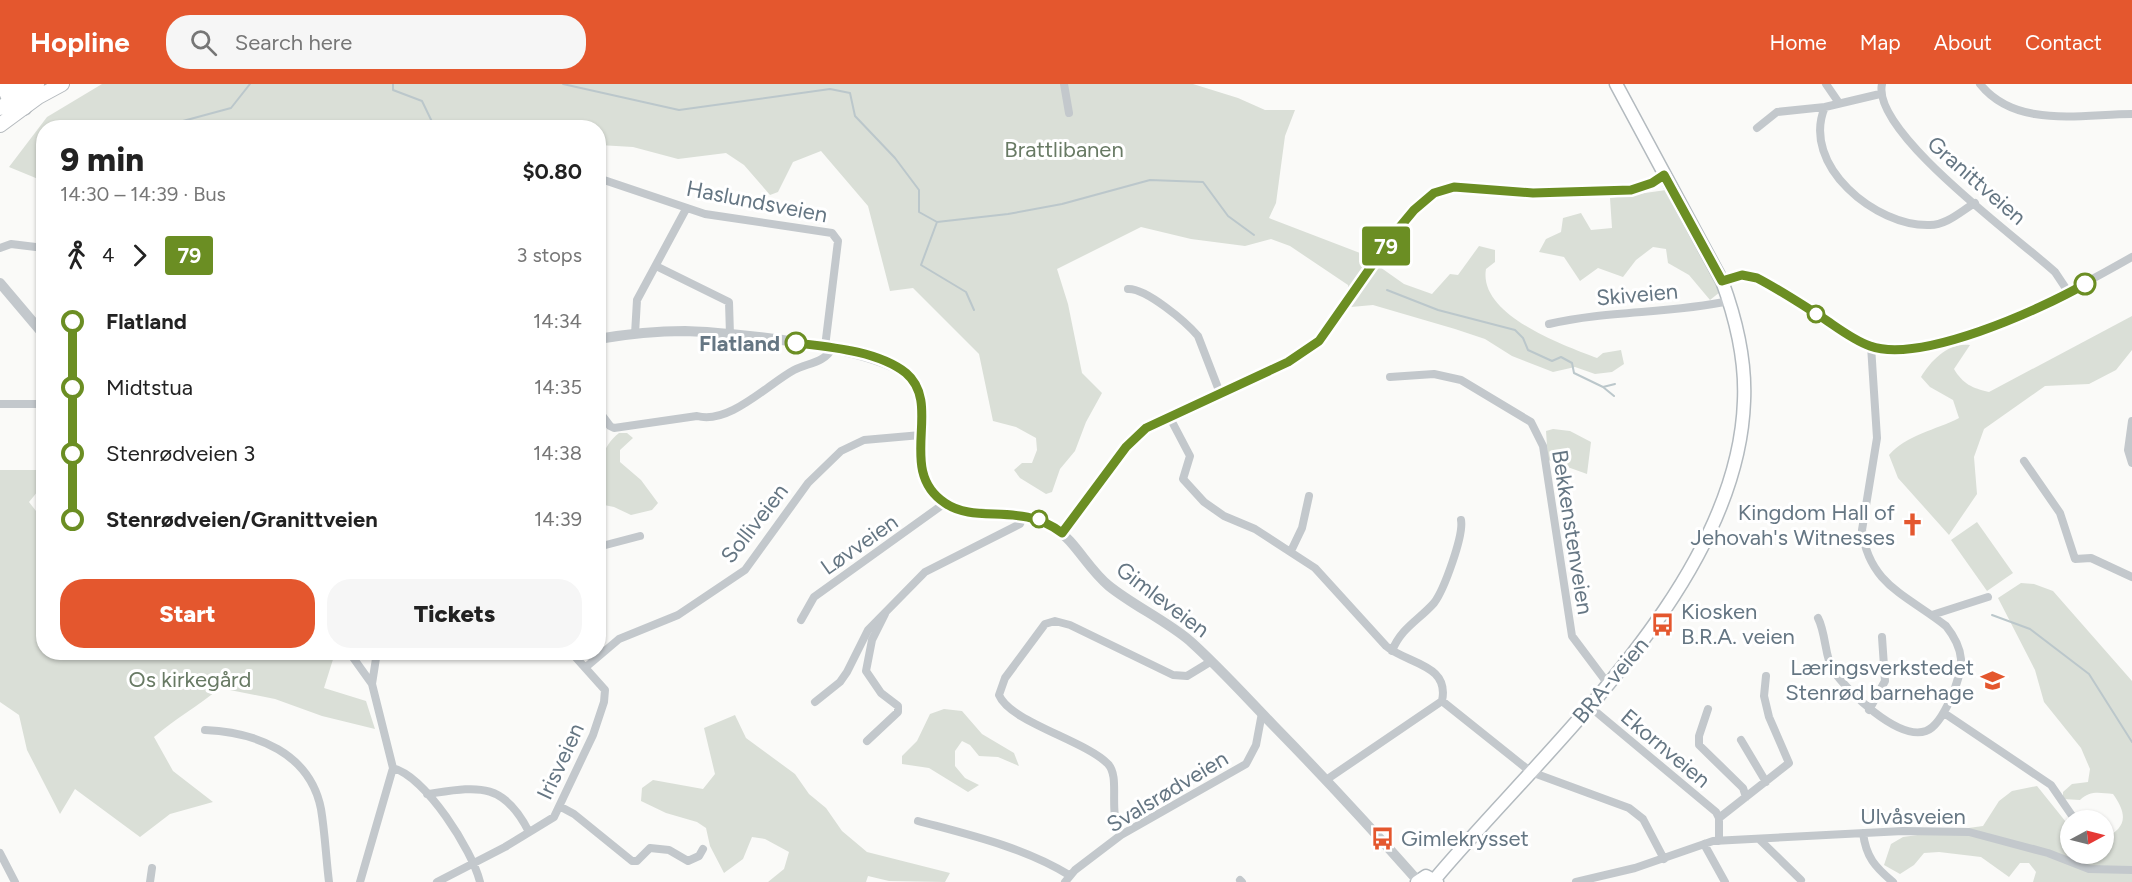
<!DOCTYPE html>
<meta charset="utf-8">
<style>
body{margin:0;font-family:Figtree,sans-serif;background:#f6f6f6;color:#222;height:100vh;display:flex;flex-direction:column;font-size:22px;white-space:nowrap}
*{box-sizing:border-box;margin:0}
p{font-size:20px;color:#767676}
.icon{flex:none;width:33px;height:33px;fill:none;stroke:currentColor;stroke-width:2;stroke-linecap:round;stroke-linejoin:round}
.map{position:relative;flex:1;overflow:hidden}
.sheet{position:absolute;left:36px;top:36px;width:570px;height:540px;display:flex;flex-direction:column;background:#fff;border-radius:24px;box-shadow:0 2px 4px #0004}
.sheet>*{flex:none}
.badge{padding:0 12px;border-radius:4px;font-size:21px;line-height:39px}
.needle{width:39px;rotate:83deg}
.tools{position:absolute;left:2060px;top:726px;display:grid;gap:12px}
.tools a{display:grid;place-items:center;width:54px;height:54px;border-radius:50%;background:#fff;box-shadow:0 2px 4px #0004;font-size:30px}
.map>.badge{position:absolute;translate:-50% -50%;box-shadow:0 0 0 3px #fff}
.legs{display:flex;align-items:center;gap:9px;height:66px;padding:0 24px;font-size:20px}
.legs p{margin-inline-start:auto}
.head{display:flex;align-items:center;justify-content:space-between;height:102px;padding:0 24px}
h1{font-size:33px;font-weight:800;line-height:45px}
.primary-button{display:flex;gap:12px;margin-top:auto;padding:12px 24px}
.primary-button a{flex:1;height:69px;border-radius:24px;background:#e4572e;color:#fff;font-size:24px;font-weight:800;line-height:69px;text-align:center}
.primary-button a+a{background:#f6f6f6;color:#222}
ul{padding:0 24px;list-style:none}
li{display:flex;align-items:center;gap:21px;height:66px;font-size:22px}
li i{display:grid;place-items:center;width:9px;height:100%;margin:0 8px;background:currentColor}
li i::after{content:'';width:15px;height:15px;margin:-8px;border:4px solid;border-radius:50%;background:#fff}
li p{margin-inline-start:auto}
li:first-child i{background:linear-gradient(#0000 50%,currentColor 0)}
li:last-child i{background:linear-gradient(currentColor 50%,#0000 0)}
header{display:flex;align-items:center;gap:36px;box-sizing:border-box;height:84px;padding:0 30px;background:#e4572e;color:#fff}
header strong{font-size:28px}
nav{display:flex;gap:33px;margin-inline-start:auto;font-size:21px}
.search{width:420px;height:54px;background:#f6f6f6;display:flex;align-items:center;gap:15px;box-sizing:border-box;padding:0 21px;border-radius:24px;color:#767676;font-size:22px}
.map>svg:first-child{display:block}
.green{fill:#dadfd7}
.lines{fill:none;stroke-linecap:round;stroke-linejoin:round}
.stream{stroke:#bbc7cb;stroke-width:2}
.secondary-casing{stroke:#b3babf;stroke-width:15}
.primary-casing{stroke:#b5babe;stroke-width:16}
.trunk-casing{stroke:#b4b9bd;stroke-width:18}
.minor{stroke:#c3c8cc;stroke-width:8}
.tertiary{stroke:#c3c8cc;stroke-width:10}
.secondary{stroke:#fff;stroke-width:12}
.primary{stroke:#fff;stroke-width:14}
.trunk{stroke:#fff;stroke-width:15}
.line-1-casing{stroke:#fff;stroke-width:14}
.line-1{stroke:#6b8e23;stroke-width:9}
.stop-1-dot{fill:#fff;stroke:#6b8e23;stroke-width:3}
.labels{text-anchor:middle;stroke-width:6;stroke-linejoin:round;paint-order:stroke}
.park-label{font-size:22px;fill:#687a64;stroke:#fff}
.street-label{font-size:22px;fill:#657683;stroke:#fff}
.stop-label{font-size:22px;font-weight:bold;fill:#657683;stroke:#fff;text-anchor:end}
.poi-label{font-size:22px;fill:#657683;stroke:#fff;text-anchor:end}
</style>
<header>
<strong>Hopline</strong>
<div class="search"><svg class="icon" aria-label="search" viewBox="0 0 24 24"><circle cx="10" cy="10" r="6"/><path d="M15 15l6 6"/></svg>Search here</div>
<nav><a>Home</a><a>Map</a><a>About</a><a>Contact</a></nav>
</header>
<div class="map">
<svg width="2132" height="798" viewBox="0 0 2132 798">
<rect width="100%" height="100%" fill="#fafaf8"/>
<path class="green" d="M102,0h1091l45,14 27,12h30l-10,26 -9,67 -7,15 91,35 44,31 28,10 18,-20 8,1 21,-29 16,4v12l-9,7c-8,46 77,76 111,89l6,-5 18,-3 3,14 -12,8 -17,2 -20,-7 -22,5 -41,-16 -27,-17 -30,-10 -82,-24 -22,2 -3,-22 -58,-39 -19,-7 -26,7 -54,-7 -50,-12 -84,42 11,35 14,69 20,20 -16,29 -11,29 -15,18 -8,23 -6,2 -26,-16 -6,-8 8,-7h10l5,-13 -1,-12 -20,-11 -23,-6 -14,-67 -66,-66 -23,3 -22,-85 -47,-55 -28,11 -15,30 -8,3 -26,-30 -18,-12 -48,6 -45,-12 -34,-2 -1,-17h-225l-11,-4 -10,4h-308l-1,53 -34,-14 38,-50z
M1666,106l54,102 -10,8 -21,-25 -21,-12 -2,-14 -13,-2 -17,13 -13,17 -25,-9 -18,13 -16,-24 -25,-5 7,-13 15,-7 2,-14 18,-5 10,17 21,-2 -2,-30z
M2132,232v34l-16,20 -27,14 -44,2 -61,43 -10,28 3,37 -28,41 -51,-57 -9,-23c17,-20 47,-25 70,-37l-6,-18 -23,-13 -9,-10c10,-17 28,-35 49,-32l-16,24c9,15 18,19 35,23z
M1553,345l17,2 21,11 -4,32 -39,-14 -2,-29z
M619,349h8l6,5 -13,12v12l21,18 17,23 -6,7 -21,5 -17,-8 -15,-3c-2,-25 -2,-54 20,-71z
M0,386h43v15l-14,17 14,18 1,132 291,1 -11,35 42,13 9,28 -53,-13 -47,-17 -55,-11c-22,18 -45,31 -66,49l19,34 40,31 -43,12 -30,23 -65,-48 -15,25 -33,-64 -8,-35 -19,-13z
M1977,438l36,51 -26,18 -36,-51z
M2021,499l13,1 19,7 79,90v201h-99l3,-10 -7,-9h-9l-11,14 -28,-20 -42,-5 -15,1 -10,12 -14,9 -16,-9 7,-21 12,-7 80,-11 16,-25 13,-10 25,-5 33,41v27h33v-15c24,-11 25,-24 10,-45 -13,-1 -23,-4 -33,6l-17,-1v-7l9,-8 16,-2 2,-13 -9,-21 -37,-46 -9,-32 -37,-72z
M944,625l18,2 20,23 32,19 5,13 -21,-9 -19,-1 -9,-11 -8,-4 -7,10v15l10,12 14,7 -11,7 -39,-24 -27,-4v-8l15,-15 13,-27z
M735,631l11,23 49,36 14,20 17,14 16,23 25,21 83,21 -5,9 -56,-1 -21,-5 -2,6h-98l16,-13 5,-17 -24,-13 -13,-2 -9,22 -19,14 -14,-27 -4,-18 -9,-6 -31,-9 -25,-12 1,-13 11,-8 50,9 12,-15 -11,-46z"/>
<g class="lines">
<path class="stream" d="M393,0v6l29,11 13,27
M563,0l116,26 151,-21 20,4 5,23 40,42 24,32v22l18,10 -16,43 45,27 8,18
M157,44l74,-20 19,-24
M937,138l71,-8 54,-10 88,-24 53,2 25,34 26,19
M1387,206l51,20 77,20 8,8 5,12 24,11 9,-4 11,6 2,10 29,14 11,9
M1603,303l12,-3
M1992,531l38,14 59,45 43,68"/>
<defs>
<path id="secondary" d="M1435,795c110,-131 303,-296 309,-478 2,-42 -8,-82 -22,-120l-106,-197
M1417,798l9,-6 11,6"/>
<path id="primary" d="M0,24l37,-24
M0,41l38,-28 24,-13"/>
<path id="trunk" d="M3,0l7,16 14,7
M17,0l7,23"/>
</defs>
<use href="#secondary" class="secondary-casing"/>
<use href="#primary" class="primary-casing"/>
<use href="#trunk" class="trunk-casing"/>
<path class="minor" d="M1064,0l5,29
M1826,0l13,19
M1882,0c-11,48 137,155 173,188l14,21
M1980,0c36,45 101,30 152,30
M1880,10l-55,13c-25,58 51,120 105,118 17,0 31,-14 45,-22
M1757,44l20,-16 48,-5
M598,94l107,36 127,19 6,8 -13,106
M0,164l11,-4 33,4
M656,182l73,36 1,33
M1722,197l20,-6 15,3c24,13 47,28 70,43 14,9 27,20 43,25 63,22 206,-57 262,-89
M1128,205c18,-1 58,33 70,47l22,57
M1549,240c59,-14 121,-10 180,-23
M635,250l2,-34 49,-91
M1390,293l44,-3 27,6 70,42 12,24 29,190 36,48
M0,320h44
M598,326l12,16 4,2 83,-12c32,9 71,-32 97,-46 13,-7 31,-7 38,-22
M1169,332l21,40 -7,23 21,23 20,14 31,13 60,39 71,78c21,18 64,18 56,55l89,71 98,36 14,11 21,40
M2132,337l-4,29 4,13
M2024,377l36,52 15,46 16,-1 41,19
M1062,449l64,-86 20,-19 142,-66 31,-21 75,-107 20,-24 20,-17 20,-6 79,6 98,-3 21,-7 12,-8
M598,463l42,-11
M1291,467l11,-23 7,-32
M1932,531l56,-18
M1818,534c8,15 7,41 15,52 14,21 65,71 93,61 17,-6 36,-54 35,-72 -1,-12 -7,-23 -15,-33 -39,-31 -77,-41 -84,-96l15,-92 -6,-92
M801,536l13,-23 131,-94
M1392,567c9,-23 27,-31 42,-48 10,-13 30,-68 27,-83
M349,568l23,32 21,84 -33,114
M586,583l33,-28 59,-24 67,-45 63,-87 33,-32 23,-11 57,-5
M372,600l5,-32
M815,618l25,-20 7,-10 21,-42 57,-58 95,-48 4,-9
M1589,622l127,106 3,6v23
M1708,625l-9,27v9l44,43 3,9
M1869,626l16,-29 -3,-44
M1944,629l107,72 24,35
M205,646c51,2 105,23 116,79 4,24 5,49 8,73
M1741,656l25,42
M867,657l31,-29v-6l-17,-13 -15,-22 6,-31 13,-26
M393,684c33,9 79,82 87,114
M1326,696l116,-79
M427,710c50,-7 76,-14 102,38
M561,723l13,7 58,47h5l13,-13 19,2 19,11 11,-5 4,-7
M1719,734l70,-55 -20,-46 -5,-21 2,-20
M918,737c52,14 105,26 151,54
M1863,749c3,24 12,34 30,49
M1121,751c-14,-24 0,-57 -13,-71 -24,-24 -98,-42 -109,-69l6,-17 40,-54 10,-3 15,4 103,50 14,1 23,-14
M1760,756l41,40
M1704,760l21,38
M0,769l15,29
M1240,796l2,2
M150,798l2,-14
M437,798l68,-35 49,-30 39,-82 11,-33 1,-12 -34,-38
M1065,798l10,-12 46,-35 125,-71 10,-19 6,-32
M1576,798l59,-14 78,-27 190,-10 66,1 79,21 41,16 43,1"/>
<path class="tertiary" d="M0,199l44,52
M598,255c29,-5 58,-8 87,-8 41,1 208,16 228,51 23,38 -12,91 31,121 32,21 77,1 110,24 22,15 34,42 55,59 25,20 56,34 81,55 29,26 56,56 84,85 49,50 97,102 144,155"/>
<use href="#secondary" class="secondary"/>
<use href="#primary" class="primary"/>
<use href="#trunk" class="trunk"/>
</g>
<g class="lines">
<defs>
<path id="line-1" d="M796,259c34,4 82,8 110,30 38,32 -11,97 39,130 32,22 75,-2 117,30l64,-86 20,-19 142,-66 31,-21 75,-107 20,-24 20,-17 20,-6 79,6 98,-3 21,-7 12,-8 58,106 20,-6 15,3c23,12 44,26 66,40 15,10 30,22 47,28 50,18 170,-36 215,-62"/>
</defs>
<use href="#line-1" class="line-1-casing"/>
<use href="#line-1" class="line-1"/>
</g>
<defs>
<symbol id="church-bare" viewBox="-9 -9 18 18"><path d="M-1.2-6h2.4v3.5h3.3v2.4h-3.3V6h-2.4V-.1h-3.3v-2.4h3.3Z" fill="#e4572e" stroke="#fff" stroke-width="2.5" paint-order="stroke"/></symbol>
<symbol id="bus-bare" viewBox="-9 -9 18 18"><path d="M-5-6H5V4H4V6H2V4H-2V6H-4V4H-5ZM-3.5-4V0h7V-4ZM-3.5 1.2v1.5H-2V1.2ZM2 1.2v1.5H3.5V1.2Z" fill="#e4572e" stroke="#fff" stroke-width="2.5" paint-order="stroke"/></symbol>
<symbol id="school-bare" viewBox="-9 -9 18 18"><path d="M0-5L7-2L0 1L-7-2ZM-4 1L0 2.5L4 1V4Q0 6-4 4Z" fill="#e4572e" stroke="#fff" stroke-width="2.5" paint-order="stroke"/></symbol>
</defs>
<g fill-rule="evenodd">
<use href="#church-bare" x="1896" y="424" width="33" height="33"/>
<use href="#bus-bare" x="1646" y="524" width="33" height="33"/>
<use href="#school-bare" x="1976" y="580" width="33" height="33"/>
<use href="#bus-bare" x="1366" y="738" width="33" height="33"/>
</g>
<g class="stop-1-dot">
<circle cx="2085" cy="200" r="10"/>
<circle cx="1816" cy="230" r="8"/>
<circle cx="796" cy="259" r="10"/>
<circle cx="1039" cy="435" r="8"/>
</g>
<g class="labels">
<g class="park-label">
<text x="1064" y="73">Brattlibanen</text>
<text x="190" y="603">Os kirkegård</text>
</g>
<g class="street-label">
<text transform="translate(1977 96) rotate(41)" y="8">Granittveien</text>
<text transform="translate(757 117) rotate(11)" y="8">Haslundsveien</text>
<text transform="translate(1637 210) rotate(-5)" y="8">Skiveien</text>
<text transform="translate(754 439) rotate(-52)" y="8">Solliveien</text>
<text transform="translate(1573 448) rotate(81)" y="8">Bekkenstenveien</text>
<text transform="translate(859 460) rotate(-35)" y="8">Løvveien</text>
<text transform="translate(1163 515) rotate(37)" y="8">Gimleveien</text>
<text transform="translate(1610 596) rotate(-50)" y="8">BRA-veien</text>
<text transform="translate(1666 664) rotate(40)" y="8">Ekornveien</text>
<text transform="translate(560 677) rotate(-65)" y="8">Irisveien</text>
<text transform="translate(1167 707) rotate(-31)" y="8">Svalsrødveien</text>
<text x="1913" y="740">Ulvåsveien</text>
</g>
<g class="stop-label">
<text x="780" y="267">Flatland</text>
</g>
<g class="poi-label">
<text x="1895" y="436">Kingdom Hall of<tspan x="1895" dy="25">Jehovah's Witnesses</tspan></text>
<text x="1681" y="535" text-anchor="start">Kiosken<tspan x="1681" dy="25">B.R.A. veien</tspan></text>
<text x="1974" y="591">Læringsverkstedet<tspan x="1974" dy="25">Stenrød barnehage</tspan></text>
<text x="1401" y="762" text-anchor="start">Gimlekrysset</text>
</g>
</g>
</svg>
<div class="tools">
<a><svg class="needle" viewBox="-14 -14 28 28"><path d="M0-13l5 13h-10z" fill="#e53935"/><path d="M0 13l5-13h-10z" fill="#767676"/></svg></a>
</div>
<b class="badge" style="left:1386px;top:162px;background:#6b8e23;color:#fff">79</b>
<section class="sheet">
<div class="head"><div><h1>9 min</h1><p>14:30 – 14:39 · Bus</p></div><b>$0.80</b></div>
<div class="legs"><svg class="icon" aria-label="walk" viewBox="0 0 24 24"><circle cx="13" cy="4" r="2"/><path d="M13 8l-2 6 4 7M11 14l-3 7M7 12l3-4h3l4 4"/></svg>4<svg class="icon" aria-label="forward" viewBox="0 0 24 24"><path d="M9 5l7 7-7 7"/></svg><b class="badge" style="background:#6b8e23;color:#fff">79</b><p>3 stops</p></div>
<ul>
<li><i style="color:#6b8e23"></i><b>Flatland</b><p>14:34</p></li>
<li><i style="color:#6b8e23"></i><span>Midtstua</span><p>14:35</p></li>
<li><i style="color:#6b8e23"></i><span>Stenrødveien 3</span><p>14:38</p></li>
<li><i style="color:#6b8e23"></i><b>Stenrødveien/Granittveien</b><p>14:39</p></li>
</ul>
<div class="primary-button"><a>Start</a><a>Tickets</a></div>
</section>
</div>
